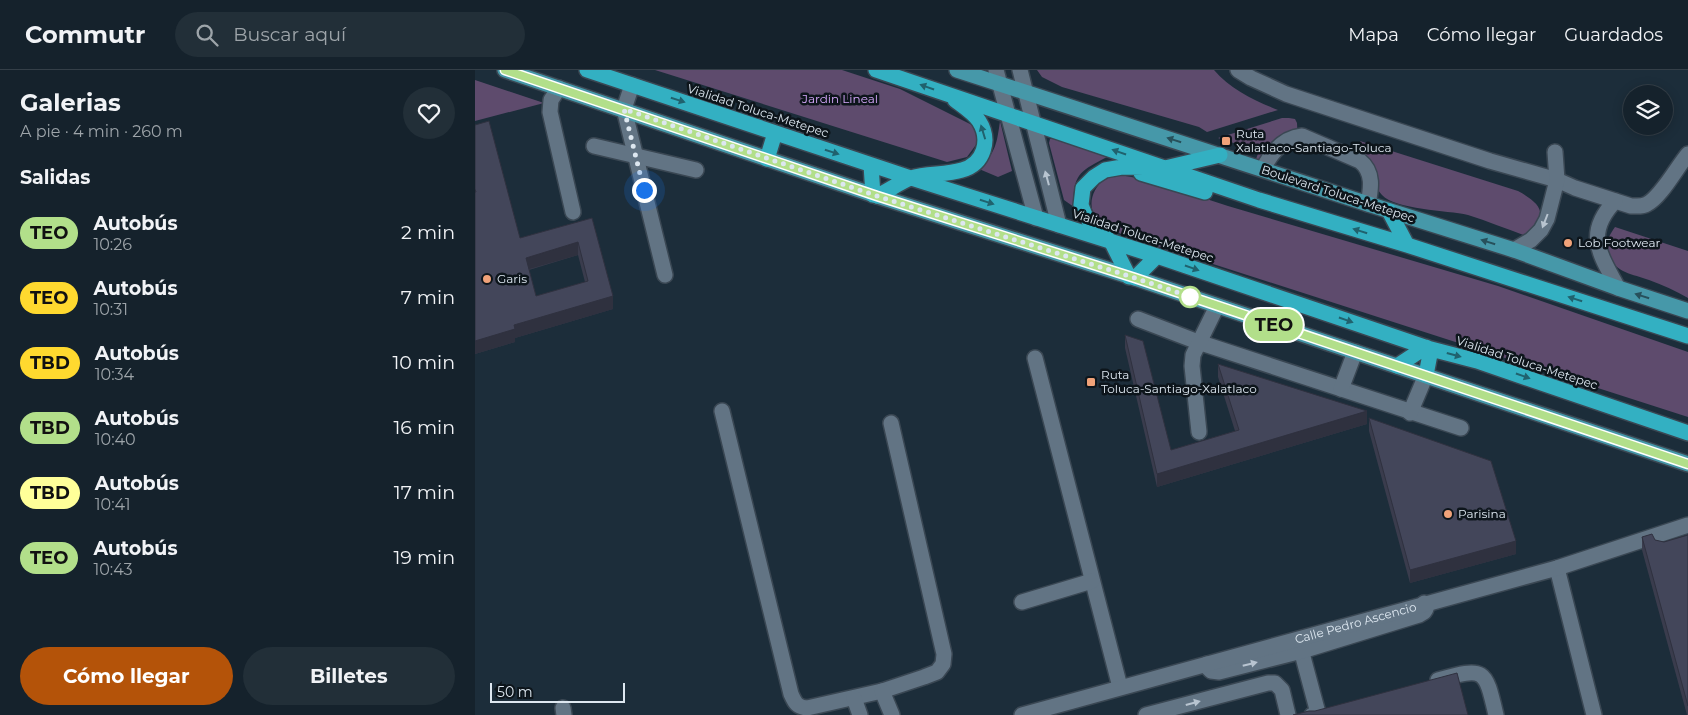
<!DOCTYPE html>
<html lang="es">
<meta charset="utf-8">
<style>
body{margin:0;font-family:Montserrat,sans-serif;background:#222f38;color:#f1f3f6;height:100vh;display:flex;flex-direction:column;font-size:19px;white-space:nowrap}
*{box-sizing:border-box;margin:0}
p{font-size:16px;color:#9da4a9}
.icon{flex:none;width:28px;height:28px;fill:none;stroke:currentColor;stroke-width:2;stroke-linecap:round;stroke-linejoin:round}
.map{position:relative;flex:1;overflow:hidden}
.sheet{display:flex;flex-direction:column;background:#15222c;width:475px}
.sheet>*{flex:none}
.badge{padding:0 10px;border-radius:16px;font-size:18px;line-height:32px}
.buttons{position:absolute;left:1148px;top:15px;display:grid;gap:10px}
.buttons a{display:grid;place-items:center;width:50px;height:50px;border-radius:50%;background:#15222c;box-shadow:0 2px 12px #0003,0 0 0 1px #343f48;font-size:25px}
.scale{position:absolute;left:15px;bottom:12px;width:135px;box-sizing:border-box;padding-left:5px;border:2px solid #dde7f0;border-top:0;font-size:14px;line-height:18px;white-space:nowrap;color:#dde7f0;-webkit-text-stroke:4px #0d151b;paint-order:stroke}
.you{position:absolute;width:25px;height:25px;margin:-12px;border:4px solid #fff;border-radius:50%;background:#1a73e8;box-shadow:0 0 0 8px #1a73e833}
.map>.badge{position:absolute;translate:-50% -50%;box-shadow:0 0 0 2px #fff}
h2{padding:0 20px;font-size:19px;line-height:45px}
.round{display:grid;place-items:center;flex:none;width:52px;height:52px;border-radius:26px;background:#222f38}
.overview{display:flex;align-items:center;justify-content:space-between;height:85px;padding:0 20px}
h1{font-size:24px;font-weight:700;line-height:38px}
.action{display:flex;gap:10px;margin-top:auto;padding:10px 20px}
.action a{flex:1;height:58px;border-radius:30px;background:#b45309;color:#fff;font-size:20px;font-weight:700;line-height:58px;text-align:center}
.action a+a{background:#222f38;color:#f1f3f6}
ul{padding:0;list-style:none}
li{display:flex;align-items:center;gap:15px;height:65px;padding:0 20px}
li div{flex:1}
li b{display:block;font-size:19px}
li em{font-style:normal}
li .badge{min-width:55px;font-weight:700;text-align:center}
header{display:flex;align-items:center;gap:30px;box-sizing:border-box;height:70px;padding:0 25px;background:#15222c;border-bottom:1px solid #343f48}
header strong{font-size:24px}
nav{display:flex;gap:28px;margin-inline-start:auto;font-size:18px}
.search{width:350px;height:45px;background:#222f38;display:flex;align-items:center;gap:12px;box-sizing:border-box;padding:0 18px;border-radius:28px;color:#9da4a9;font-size:19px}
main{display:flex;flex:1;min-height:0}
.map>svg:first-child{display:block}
.green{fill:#5e4b6d}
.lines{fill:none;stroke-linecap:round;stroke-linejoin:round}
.minor-casing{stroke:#3a4753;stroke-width:18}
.major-casing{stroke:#3a4753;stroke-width:18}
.highway-casing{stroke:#3a4753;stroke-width:18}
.minor{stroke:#627484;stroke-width:15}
.major{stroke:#4698a9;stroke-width:15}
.highway{stroke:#33b0c2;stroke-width:15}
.wall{fill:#3a3c4d;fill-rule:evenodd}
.shaded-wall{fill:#2f313f}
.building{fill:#43465a;stroke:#2f313f;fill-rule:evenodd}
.oneway{fill:#20626e}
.oneway2{fill:#27505b}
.oneway3{fill:#b8c4d0}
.line-casing{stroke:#fff;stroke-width:11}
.line{stroke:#b2df8a;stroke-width:8}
.walk{stroke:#dde7f0;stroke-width:5;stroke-dasharray:0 9}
.poi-dot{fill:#f0a279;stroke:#0d151b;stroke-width:2}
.stop-dot{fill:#fff;stroke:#b2df8a;stroke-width:2.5}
.labels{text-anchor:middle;stroke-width:5;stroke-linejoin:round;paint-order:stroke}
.park-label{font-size:12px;fill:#d8a9fd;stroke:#0d151b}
.street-label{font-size:12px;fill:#dde7f0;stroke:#0d151b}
.poi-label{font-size:12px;fill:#dde7f0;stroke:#0d151b;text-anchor:start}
</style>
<header>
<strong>Commutr</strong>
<div class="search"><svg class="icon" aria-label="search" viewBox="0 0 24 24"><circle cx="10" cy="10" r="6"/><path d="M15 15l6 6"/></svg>Buscar aquí</div>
<nav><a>Mapa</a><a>Cómo llegar</a><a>Guardados</a></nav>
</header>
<main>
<section class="sheet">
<div class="overview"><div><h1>Galerias</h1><p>A pie · 4 min · 260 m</p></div><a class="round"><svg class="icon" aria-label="heart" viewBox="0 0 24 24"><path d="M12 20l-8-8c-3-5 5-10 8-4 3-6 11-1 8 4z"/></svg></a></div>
<h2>Salidas</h2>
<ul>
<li><span class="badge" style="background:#b2df8a;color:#111">TEO</span><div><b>Autobús</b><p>10:26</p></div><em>2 min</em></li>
<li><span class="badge" style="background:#ffd92f;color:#111">TEO</span><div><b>Autobús</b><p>10:31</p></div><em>7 min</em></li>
<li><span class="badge" style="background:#ffd92f;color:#111">TBD</span><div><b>Autobús</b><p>10:34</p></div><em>10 min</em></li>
<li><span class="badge" style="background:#b2df8a;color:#111">TBD</span><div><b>Autobús</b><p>10:40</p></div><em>16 min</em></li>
<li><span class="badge" style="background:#ff9;color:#111">TBD</span><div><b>Autobús</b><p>10:41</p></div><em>17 min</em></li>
<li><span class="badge" style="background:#b2df8a;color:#111">TEO</span><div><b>Autobús</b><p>10:43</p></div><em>19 min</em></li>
</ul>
<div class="action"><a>Cómo llegar</a><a>Billetes</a></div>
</section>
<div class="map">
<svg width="1213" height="645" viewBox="0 0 1213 645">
<rect width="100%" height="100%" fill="#1c2d3a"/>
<path class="green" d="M180,0h187l58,19 74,37 4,16 -11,15 -20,5z
M562,0h177c16,19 41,31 64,40l-71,22 -8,-5 -137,-40 -20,-10z
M0,10l69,23 -69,18z
M807,48h7l6,1 2,4 1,20 -38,17 -4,-1 3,-8 -41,-13z
M525,51l12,50 -14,6 -19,-8c17,-16 18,-27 21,-48z
M580,68l52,19c-27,14 -35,18 -33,50l-10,-7 -15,-57 1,-4z
M885,71l158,50c24,13 32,25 8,45 -19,-7 -39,-15 -58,-21 -21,-5 -72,-5 -86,-20 -11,-12 -17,-39 -22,-54z
M645,105l28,5 80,26 270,80 190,66v65l-565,-182c-7,-4 -18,-8 -24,-14 -13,-12 -8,-32 6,-42 4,-2 10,-3 15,-4z
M1140,157l73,24v47c-12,-7 -25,-13 -39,-18 -16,-6 -34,-7 -40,-25 -4,-12 -1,-18 6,-28z"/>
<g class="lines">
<defs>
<g id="minor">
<path d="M521,0l40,148"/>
<path d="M545,0l39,155"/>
<path d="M763,0l13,8 35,16 204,67 67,19 18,8 56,18c6,0 11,1 16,-2 14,-7 30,-37 41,-50"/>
<path d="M157,15l-8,24 41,166"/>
<path d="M84,18l-8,12 -1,12 23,100"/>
<path d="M119,76l102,24"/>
<path d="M788,99c8,-16 20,-31 39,-33l58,25c14,11 11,28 8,43"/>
<path d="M1140,131c-31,33 -15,53 3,87"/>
<path d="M1039,180l17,-10 10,-10 6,-11 10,-39 -2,-28"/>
<path d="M663,249l60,23 263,86"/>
<path d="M560,288l85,329"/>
<path d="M866,319l14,-37"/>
<path d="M247,341l69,283c4,9 6,13 16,14l75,-17 42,-14 13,-5 6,-8 1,-10 -53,-231"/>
<path d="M935,343l16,-38"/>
<path d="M724,362l-7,-66 1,-11 24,-49"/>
<path d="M1082,498l37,147"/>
<path d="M547,532l70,-21"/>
<path d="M824,572l19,71 -6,2"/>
<path d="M732,594v3l4,4 8,1 83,-21 117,-36 5,-3 2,-3 -2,-6"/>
<path d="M963,610c47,-13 47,-12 58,35"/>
<path d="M407,621l10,24"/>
<path d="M379,628l6,17"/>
<path d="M88,638l1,7"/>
<path id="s1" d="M547,645l535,-147 131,-43"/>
<path d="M671,645l122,-32h7l7,7 6,25"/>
</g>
<path id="major" d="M30,0l372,126 258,82 553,186
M482,0l411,134 146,46 104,38 70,23"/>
<path id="highway" d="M112,0l324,108 246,78 274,93 46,12 211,72
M401,0l383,130 148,45 281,91
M292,89l8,-26
M396,95l2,30
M666,103l64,19
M402,126c11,-5 23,-14 34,-18 16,-5 35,-3 51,-8 22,-6 29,-30 17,-49 -5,-8 -16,-15 -24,-21
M914,141l18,34
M654,207l-17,-34 -21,-20 -6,-8 -4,-10 2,-17 11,-11 11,-7 17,-3 43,1 55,-13
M660,208l22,-22
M922,296l29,-19
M951,305l5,-26"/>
</defs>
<use href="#minor" class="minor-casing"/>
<use href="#major" class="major-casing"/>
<use href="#highway" class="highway-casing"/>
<use href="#minor" class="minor"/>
<use href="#major" class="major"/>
<use href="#highway" class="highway"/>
</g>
<path class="wall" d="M0,55l45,113 72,-20 21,91 -98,29v4l-40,12zM103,185l7,27 -49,14 -7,-26z
M650,265l46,115 64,-19 -17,-54v-13l149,60 -210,63 -32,-139z
M894,348l147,136 -106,29 -41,-152z
M1213,465v180h-1l-45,-165v-13l22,5z"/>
<path class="shaded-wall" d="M103,172v13l-52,15v-12z
M138,226v13l-98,29v4l-40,12v-13l39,-16z
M892,341v13l-210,63v-13z
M1041,471v13l-106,29v-13z"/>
<path class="building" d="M14,51l31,117 72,-20 21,78 -99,29 1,4 -40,12v-149h1l-1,-3v-64zM103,172l10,39 -52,15 -10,-38z
M650,265l18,6 28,109 68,-20 -21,-66 149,47 -210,63z
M894,348l122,43 25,80 -106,29z
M1177,464l3,6 9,2 24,-7v171l-46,-169z
M982,603l11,42h-175l16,-4h6z"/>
<defs><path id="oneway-solid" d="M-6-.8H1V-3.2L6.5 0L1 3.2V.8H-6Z" transform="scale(1.25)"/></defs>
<g class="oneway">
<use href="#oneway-solid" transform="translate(452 17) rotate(-161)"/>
<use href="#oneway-solid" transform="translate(203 30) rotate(18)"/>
<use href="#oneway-solid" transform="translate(508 62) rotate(-107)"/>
<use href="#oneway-solid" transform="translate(357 82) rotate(18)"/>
<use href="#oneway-solid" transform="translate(644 82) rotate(-161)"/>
<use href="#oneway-solid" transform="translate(512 132) rotate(18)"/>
<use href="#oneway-solid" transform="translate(885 161) rotate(-163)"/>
<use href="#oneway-solid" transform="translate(717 198) rotate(19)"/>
<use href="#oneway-solid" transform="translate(1100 229) rotate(-162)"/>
<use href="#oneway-solid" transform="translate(871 250) rotate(19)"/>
<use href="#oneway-solid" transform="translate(979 285) rotate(15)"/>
<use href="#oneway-solid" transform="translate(1048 306) rotate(19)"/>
</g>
<g class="oneway2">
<use href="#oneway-solid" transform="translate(699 70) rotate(-162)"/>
<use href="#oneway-solid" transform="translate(1013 172) rotate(-163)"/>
<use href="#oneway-solid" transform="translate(1167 226) rotate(-162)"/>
</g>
<g class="oneway3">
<use href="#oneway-solid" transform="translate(572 108) rotate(-105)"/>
<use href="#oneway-solid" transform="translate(1070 151) rotate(111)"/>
<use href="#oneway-solid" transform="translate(775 594) rotate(-14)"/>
<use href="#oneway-solid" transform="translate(718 633) rotate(-15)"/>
</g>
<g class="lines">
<defs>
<path id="line" d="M30,0l372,126 258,82 553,186"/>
</defs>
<use href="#line" class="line-casing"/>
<use href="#line" class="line"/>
<path class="walk" d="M169,120l-20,-81 253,87 258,82 62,21 -7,-2"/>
</g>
<g class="poi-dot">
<rect x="746" y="66" width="10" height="10" rx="2.5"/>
<circle cx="1093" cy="173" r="5"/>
<circle cx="12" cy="209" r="5"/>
<rect x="611" y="307" width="10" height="10" rx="2.5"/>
<circle cx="973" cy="444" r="5"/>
</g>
<circle class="stop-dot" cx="715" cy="227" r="10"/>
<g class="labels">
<g class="park-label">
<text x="365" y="33">Jardin Lineal</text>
</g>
<g class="street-label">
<text transform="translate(283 41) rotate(18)" y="4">Vialidad Toluca-Metepec</text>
<text transform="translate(863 124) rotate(18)" y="4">Boulevard Toluca-Metepec</text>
<text transform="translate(668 166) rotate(18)" y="4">Vialidad Toluca-Metepec</text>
<text transform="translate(1052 293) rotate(18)" y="4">Vialidad Toluca-Metepec</text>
<text dy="4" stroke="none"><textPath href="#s1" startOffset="346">Calle Pedro Ascencio</textPath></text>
</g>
<g class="poi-label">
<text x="761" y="68">Ruta<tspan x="761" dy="14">Xalatlaco-Santiago-Toluca</tspan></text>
<text x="1103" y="177">Lob Footwear</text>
<text x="22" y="213">Garis</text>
<text x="626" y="309">Ruta<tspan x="626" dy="14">Toluca-Santiago-Xalatlaco</tspan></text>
<text x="983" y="448">Parisina</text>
</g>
</g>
</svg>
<div class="buttons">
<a><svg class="icon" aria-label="layers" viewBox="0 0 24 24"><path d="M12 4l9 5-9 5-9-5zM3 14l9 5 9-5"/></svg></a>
</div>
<div class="scale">50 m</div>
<div class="you" style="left:169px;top:120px"></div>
<b class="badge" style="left:799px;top:255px;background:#b2df8a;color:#111">TEO</b>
</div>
</main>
